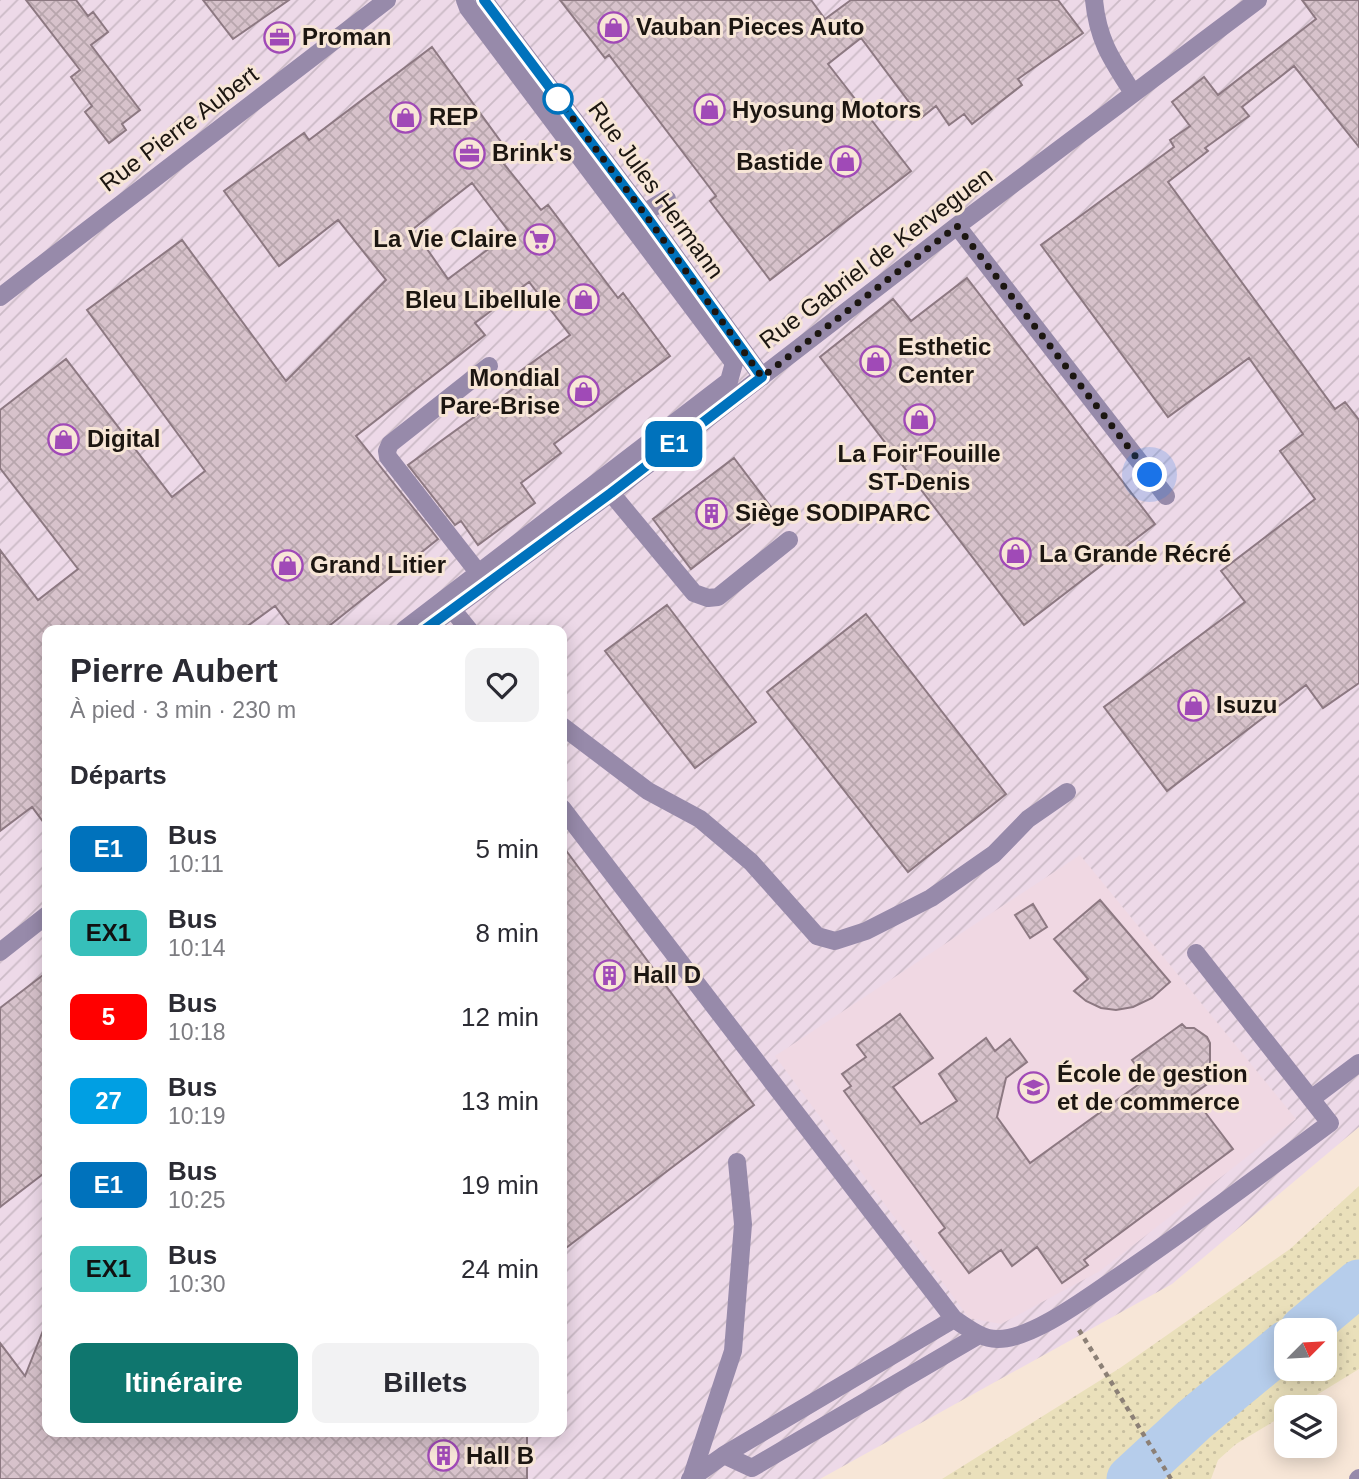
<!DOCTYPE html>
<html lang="fr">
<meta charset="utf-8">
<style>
body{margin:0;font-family:Helvetica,sans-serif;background:#f2f2f3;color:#2b2b33;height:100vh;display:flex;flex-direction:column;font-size:26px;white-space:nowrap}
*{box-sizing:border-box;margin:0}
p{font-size:23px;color:#7c7c81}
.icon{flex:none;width:38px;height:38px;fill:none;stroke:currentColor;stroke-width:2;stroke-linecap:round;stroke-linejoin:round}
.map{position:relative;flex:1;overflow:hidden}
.panel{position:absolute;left:42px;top:625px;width:525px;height:812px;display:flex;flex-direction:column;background:#fff;border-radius:14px;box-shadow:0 4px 18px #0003}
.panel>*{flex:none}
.badge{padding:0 14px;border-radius:10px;font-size:24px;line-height:46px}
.needle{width:46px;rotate:66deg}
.tools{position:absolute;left:1274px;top:1318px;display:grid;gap:14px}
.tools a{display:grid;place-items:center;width:63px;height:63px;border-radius:14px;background:#fff;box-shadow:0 4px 18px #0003;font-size:35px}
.you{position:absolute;width:35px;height:35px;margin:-18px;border:5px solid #fff;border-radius:50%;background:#1a73e8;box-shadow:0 0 0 10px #1a73e833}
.map>.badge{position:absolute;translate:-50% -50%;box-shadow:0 0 0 4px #fff}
h2{padding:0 28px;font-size:26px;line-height:63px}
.round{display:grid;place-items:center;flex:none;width:74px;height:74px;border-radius:14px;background:#f2f2f3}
.overview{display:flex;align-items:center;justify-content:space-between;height:119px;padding:0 28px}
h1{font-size:33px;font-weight:700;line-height:52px}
.action{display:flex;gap:14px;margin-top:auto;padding:14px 28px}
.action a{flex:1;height:80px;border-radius:14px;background:#0f766e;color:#fff;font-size:28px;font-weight:700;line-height:80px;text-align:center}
.action a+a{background:#f2f2f3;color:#2b2b33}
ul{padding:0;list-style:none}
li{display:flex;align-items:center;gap:21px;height:84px;padding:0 28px}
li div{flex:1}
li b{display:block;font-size:26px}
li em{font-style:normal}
li .badge{min-width:77px;font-weight:700;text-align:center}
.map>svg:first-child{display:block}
.industrial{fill:url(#industrial-furrows);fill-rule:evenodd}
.education{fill:#f0d8e3}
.sand{fill:url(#sand-dots);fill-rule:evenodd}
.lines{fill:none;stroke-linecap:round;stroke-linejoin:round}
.river{stroke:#b6cdeb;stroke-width:47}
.building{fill:url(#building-cross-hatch);stroke:#8d7982;stroke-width:2;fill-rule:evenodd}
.path{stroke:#8c8076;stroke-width:4.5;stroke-dasharray:5 5;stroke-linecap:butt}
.minor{stroke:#978aaa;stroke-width:18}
.line-casing{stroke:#fff;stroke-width:16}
.line{stroke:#0072bc;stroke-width:10}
.walk{stroke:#1c1611;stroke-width:7;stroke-dasharray:0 12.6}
.stop-dot{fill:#fff;stroke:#0072bc;stroke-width:3.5}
.labels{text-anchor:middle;stroke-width:6;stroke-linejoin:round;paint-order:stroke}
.poi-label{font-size:24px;font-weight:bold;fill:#1c1611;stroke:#f7e6d7;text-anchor:start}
.street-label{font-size:24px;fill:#1c1611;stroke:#f7e6d7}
</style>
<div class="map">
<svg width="1359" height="1479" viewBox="0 0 1359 1479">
<defs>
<pattern id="industrial-furrows" width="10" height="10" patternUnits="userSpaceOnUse" patternTransform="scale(1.75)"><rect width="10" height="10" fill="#edd9e8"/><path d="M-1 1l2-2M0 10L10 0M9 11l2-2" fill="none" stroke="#cbbac6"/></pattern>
<pattern id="sand-dots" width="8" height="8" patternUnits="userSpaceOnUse" patternTransform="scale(1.75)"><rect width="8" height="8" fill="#eae0bb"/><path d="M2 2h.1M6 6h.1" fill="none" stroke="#c8bfa0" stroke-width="1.8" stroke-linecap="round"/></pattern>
<pattern id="building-cross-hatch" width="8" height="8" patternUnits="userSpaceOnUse" patternTransform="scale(1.75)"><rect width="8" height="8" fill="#d7c2cb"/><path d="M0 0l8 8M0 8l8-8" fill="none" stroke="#b8a6ad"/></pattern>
</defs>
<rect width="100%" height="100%" fill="#f7e6d7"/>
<path class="industrial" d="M0,0h1359v1127l-187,157 -352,195h-820zM47,630h515v802h-515z"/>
<path class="education" d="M1080,855l216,264 -196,152 -99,53 -32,-6 -194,-262z"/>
<path class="sand" d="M1359,1186v183l-62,38h-11v7l-50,30 -18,16 -7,19h-269l178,-111 170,-119zM1286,1330h39v38h-39z"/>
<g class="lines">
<path class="river" d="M1303,1330l56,-47
M1130,1479l64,-59 92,-76"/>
</g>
<path class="building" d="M26,0h50l12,16 5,-4 15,20 -17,13 49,65 -18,14 4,6 -17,13 -24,-31 7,-6 -21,-29 9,-7z
M203,0h86l-56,39z
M560,0h251l14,19 26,-19h207l25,33 -65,46 4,6 -50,39 -8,-10 -15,11 -13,-19 -15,12 -60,-80 -33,26 83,107 -141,109 -60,-79 6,-5 -107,-141 -4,3z
M1302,0h57v147l-65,-81 -52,41 7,9 -44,32 3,3 -40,31 167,227 10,-7 14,18v263l-36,25 -17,-23 -139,106 -63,-84 141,-105 -24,-31 94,-72 -35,-48 23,-17 -54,-76 -81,59 -127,-172 133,-98 -4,-7 20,-14 -18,-24 32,-25 14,18 98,-76z
M432,47l80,110 -8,7 37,46 7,-5 70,93 5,-5 47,63 -116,88 7,9 -40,30 14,20 -57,42 -17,-24 -6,4 -47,-60 113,-82 -6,-8 55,-40 -41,-53 -54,41 10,12 -129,101 82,103 -114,91h-31l-18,-24 -33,24h-195v197l-15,-20 -32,24v-281l38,50 40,-31 -78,-101v-58l66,-51 106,138 33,-26 -118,-161 95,-70 104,141 100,-101 -48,-60 -59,46 -55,-75 80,-58 5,7zM472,183l38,50 -62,46 -35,-50z
M967,278l188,246 -131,101 -204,-268 73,-58 18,22z
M734,458l37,49 -80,62 -38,-50z
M667,605l89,117 -61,46 -90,-117z
M866,614l140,180 -98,78 -141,-180z
M562,845l192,260 -192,146z
M1100,900l70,82 -18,16 -19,9 -17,3 -15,-2 -15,-7 -12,-10 14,-12 -34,-40z
M1033,904l14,23 -17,11 -15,-23z
M47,972v199l-47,36v-199z
M900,1014l33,44 -40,29 28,37 36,-23 -18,-27 47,-36 9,13 15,-12 17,23 -21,16 -9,39 33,46 116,-84 -14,-19 50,-36 4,4h8l13,9 3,6v20l-13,10 9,12 -14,10 41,54 -149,111 4,5 -26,18 -25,-36 -25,19 -11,-16 -32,23 -30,-40 6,-5 -101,-137 7,-5 -9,-12 24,-17 -9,-12z
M46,1323l1,109h480v47h-527v-136l25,33z"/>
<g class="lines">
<path class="path" d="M1079,1330l92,149"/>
<path class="minor" d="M484,0l160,213 118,164
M1094,0c4,41 18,60 39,93
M644,213l23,-14
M957,226l209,270
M0,297l387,-297
M611,493l83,100 14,5 10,-1 71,-57
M484,580l-96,-123 -1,-6 3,-7 99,-78
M452,609l17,21
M404,630l325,-249 5,-18 -266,-355 -3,-8
M424,630l187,-137 346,-267 301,-226
M562,726l86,65 52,28 51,43 66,74 18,5 31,-10 65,-33 63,-44 34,-35 39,-27
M562,808l392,511c13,8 27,20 43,20 35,1 92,-43 122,-63 72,-48 141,-101 211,-153l-134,-170
M0,952l47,-37
M1311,1099l48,-36
M724,1455l28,13 227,-133
M690,1479l34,-24 230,-136
M691,1479l42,-128 10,-127 -6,-62
M1358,1479l1,-1"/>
</g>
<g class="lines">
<defs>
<path id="line" d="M424,630l187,-137 151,-116 -118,-164 -160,-213"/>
</defs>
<use href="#line" class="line-casing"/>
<use href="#line" class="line"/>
<path class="walk" d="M558,99l86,114 118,164 195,-151 193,249"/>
</g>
<defs>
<symbol id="shop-ring" viewBox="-11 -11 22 22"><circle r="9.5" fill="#f7e6d7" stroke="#a04ab7" stroke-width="1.5"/><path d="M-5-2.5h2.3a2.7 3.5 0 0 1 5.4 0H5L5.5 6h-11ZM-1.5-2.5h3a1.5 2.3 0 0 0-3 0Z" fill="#a04ab7"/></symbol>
<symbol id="office-ring" viewBox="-11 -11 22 22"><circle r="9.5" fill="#f7e6d7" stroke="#a04ab7" stroke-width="1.5"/><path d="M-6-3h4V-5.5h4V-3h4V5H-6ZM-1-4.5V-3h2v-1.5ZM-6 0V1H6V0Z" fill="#a04ab7"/></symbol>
<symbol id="supermarket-ring" viewBox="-11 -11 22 22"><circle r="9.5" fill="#f7e6d7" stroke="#a04ab7" stroke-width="1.5"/><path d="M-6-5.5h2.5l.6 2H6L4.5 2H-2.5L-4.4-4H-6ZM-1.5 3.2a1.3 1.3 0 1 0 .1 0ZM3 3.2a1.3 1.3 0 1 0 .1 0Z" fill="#a04ab7"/></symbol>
<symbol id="building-ring" viewBox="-11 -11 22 22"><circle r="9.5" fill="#f7e6d7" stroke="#a04ab7" stroke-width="1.5"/><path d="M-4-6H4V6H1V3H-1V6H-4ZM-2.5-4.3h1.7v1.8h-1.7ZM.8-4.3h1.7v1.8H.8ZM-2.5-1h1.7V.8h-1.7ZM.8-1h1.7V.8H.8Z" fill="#a04ab7"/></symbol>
<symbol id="university-ring" viewBox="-11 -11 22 22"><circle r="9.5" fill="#f7e6d7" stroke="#a04ab7" stroke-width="1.5"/><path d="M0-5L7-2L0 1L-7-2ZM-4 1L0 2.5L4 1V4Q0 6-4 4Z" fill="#a04ab7"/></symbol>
</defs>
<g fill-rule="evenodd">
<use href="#shop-ring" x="596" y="10" width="35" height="35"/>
<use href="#office-ring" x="262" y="20" width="35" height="35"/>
<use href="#shop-ring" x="692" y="92" width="35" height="35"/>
<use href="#shop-ring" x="388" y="100" width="35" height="35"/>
<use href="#office-ring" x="452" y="136" width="35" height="35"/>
<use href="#shop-ring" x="828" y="144" width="35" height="35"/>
<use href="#supermarket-ring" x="522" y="222" width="35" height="35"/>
<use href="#shop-ring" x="566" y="282" width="35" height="35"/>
<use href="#shop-ring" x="858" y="344" width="35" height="35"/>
<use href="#shop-ring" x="566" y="374" width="35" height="35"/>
<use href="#shop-ring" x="902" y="402" width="35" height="35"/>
<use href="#shop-ring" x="46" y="422" width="35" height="35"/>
<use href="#building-ring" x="694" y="496" width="35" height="35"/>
<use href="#shop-ring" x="998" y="536" width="35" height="35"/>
<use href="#shop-ring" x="270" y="548" width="35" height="35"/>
<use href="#shop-ring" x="1176" y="688" width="35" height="35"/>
<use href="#building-ring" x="592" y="958" width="35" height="35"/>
<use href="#university-ring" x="1016" y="1070" width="35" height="35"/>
<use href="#building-ring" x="426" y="1438" width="35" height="35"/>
</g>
<circle class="stop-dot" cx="558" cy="99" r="14"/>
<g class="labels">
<g class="poi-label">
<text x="636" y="35">Vauban Pieces Auto</text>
<text x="302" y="45">Proman</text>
<text x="732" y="118">Hyosung Motors</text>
<text x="429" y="125">REP</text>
<text x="492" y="161">Brink's</text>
<text x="823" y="170" text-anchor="end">Bastide</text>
<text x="517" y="247" text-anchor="end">La Vie Claire</text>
<text x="561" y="308" text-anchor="end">Bleu Libellule</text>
<text x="898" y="355">Esthetic<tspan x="898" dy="28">Center</tspan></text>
<text x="560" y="386" text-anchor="end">Mondial<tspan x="560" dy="28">Pare-Brise</tspan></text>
<text x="87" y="447">Digital</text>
<text x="919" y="462" text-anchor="middle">La Foir'Fouille<tspan x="919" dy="28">ST-Denis</tspan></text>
<text x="735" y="521">Siège SODIPARC</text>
<text x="1039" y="562">La Grande Récré</text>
<text x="310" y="573">Grand Litier</text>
<text x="1216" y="713">Isuzu</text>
<text x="633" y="983">Hall D</text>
<text x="1057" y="1082">École de gestion<tspan x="1057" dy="28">et de commerce</tspan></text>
<text x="466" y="1464">Hall B</text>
</g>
<g class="street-label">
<text transform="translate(179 129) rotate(-37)" y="8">Rue Pierre Aubert</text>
<text transform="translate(656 190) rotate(54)" y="8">Rue Jules Hermann</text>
<text transform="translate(876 258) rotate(-37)" y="8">Rue Gabriel de Kerveguen</text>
</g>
</g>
</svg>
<div class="tools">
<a><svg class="needle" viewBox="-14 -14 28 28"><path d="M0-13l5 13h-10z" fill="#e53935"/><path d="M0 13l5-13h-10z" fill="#7c7c81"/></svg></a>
<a><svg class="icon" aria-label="layers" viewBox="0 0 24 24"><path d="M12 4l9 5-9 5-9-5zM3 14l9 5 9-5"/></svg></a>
</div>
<div class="you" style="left:1150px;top:475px"></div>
<b class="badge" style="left:674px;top:444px;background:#0072bc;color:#fff">E1</b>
<section class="panel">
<div class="overview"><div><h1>Pierre Aubert</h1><p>À pied · 3 min · 230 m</p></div><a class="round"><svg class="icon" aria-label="heart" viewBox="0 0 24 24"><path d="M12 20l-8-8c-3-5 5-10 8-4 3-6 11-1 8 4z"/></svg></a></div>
<h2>Départs</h2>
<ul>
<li><span class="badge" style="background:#0072bc;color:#fff">E1</span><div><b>Bus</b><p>10:11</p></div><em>5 min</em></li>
<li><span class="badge" style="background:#36bfba;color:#111">EX1</span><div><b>Bus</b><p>10:14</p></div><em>8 min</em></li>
<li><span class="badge" style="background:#f00;color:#fff">5</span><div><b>Bus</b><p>10:18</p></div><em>12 min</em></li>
<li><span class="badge" style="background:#009fe3;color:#fff">27</span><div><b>Bus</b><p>10:19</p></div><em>13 min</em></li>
<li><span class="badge" style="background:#0072bc;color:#fff">E1</span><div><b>Bus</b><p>10:25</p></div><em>19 min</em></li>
<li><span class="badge" style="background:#36bfba;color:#111">EX1</span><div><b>Bus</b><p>10:30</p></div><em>24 min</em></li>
</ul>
<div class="action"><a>Itinéraire</a><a>Billets</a></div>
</section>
</div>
